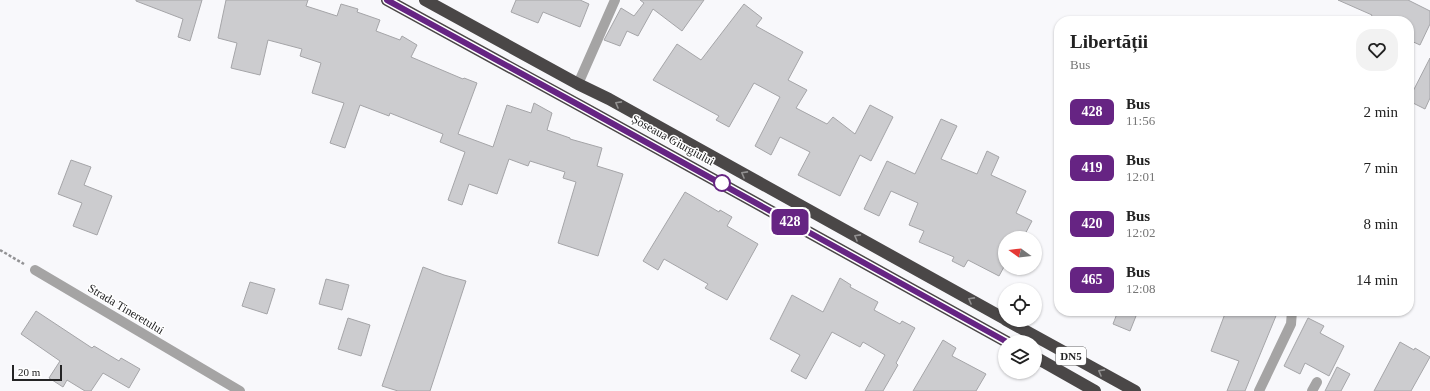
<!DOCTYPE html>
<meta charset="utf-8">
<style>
body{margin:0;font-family:"Times New Roman",serif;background:#f2f2f2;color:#222;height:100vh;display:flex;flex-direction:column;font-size:15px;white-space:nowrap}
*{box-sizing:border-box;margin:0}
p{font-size:13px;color:#767676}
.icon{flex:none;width:22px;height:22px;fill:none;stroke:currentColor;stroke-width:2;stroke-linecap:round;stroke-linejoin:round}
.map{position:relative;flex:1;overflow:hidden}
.drawer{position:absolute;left:1054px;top:16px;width:360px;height:300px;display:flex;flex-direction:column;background:#fff;border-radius:16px;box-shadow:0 1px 3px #0004}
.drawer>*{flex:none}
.badge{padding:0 8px;border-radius:6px;font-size:14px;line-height:26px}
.needle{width:26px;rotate:285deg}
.tools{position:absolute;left:998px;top:231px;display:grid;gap:8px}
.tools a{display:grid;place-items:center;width:44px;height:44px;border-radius:50%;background:#fff;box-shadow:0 1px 3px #0004;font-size:20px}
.scale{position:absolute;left:12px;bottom:10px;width:50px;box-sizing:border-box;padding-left:4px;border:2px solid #242425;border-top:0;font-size:11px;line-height:14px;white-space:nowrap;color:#242425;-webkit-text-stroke:3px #fff;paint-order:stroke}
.map>.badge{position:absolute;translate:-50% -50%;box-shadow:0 0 0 2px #fff}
.round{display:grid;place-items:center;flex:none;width:42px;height:42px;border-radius:16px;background:#f2f2f2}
.overview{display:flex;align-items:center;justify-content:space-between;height:68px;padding:0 16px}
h1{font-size:19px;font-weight:600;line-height:30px}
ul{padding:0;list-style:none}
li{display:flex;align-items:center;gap:12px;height:56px;padding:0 16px}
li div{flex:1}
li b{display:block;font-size:15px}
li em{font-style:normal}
li .badge{min-width:44px;font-weight:700;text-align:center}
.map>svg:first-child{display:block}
.building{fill:#cccccf;stroke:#a5a5a8}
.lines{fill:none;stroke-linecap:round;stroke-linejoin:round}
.path{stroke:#929294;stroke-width:2.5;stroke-dasharray:3 2;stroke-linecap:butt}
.minor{stroke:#a5a4a4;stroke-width:10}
.highway{stroke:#4a4747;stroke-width:12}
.oneway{stroke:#929191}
.line-casing{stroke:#fff;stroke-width:9}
.line{stroke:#662483;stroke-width:6}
.stop-dot{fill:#fff;stroke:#662483;stroke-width:2}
.labels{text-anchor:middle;stroke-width:3;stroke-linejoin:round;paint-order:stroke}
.shield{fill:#fff;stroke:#666;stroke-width:1}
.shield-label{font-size:11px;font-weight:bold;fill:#242425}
.street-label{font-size:12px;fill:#242425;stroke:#fff}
</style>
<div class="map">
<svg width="1430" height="391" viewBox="0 0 1430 391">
<rect width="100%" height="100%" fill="#f8f8fb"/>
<path class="building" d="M136,0h66l-12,41 -12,-4 5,-18 -47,-18z
M226,0h82l-2,6 31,10 4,-12 17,5 -1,3 23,8 -4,11 24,9 2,-4 15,9 -6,12 52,22 1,-1 13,5 -19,51 35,13 14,-42 24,8 3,-10 18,10 -5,17 23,8v1l32,9 -5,18 26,8 -25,82 -40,-13 18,-61 -13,-4 2,-6 -35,-11 -2,5 -19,-7 -12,35 -28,-10 -7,21 -14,-5 17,-48 -25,-10 3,-8 -53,-21 -1,3 -29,-11 -15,43 -15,-5 14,-40 -32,-10 9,-30 -21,-7 2,-7 -34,-9 -8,35 -29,-7 6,-25 -19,-5z
M516,0h64l9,4 -9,23 -37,-15 -5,11 -27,-11z
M640,0h64l-22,31 -29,-22 -15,27 -11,-5 -7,15 -16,-6 17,-32 13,8 10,-13z
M1338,0h70l22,11v13l-10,21 -11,-5v-19h-40l3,-6z
M744,4l18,14 -6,8 47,26 -15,28 19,10 -11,18 31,16 6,-7 22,17 15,-29 23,12 -22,44 -11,-6 -20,41 -42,-21 12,-23 -30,-15 -9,18 -16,-9 25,-49 -26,-14 -25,44 -13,-7 3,-4 -66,-36 24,-36 24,16z
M1430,58v40l-5,11 -16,-8v-2z
M941,119l16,7 -16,33 36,15 10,-23 12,6 -8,18 35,16 -10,22 16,8 -9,17h-18v27l-6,11 -31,-16 -4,7 -12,-6 2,-4 -35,-15 5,-11 -15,-6 9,-22 -27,-12 -12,25 -15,-7 23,-48 28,13z
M71,160l20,7 -7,18 28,11 -15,39 -24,-9 9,-23 -24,-9z
M685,192l34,20 1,-2 12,7 -5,9 31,18 -31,56 -22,-12 3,-4 -44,-25 -6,11 -15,-9z
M423,267l21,8 22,6 -36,110h-32l-16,-5z
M840,278l11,7 -1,2 28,15 -4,8 26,14 2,-3 13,7 -19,35 2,2 -15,26h-18l20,-36 -22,-13 -3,5 -28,-15 -26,47 -15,-8 9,-16 -30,-16 22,-44 31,17z
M326,279l23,6 -7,25 -23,-6z
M250,282l25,7 -8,25 -25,-8z
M36,311l56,37 2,-2 25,15 2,-3 19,11 -11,19 -26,-15 -12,18h-6l-18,-11 -4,7 -14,-9 11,-17 -39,-27z
M1118,311h20l-8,20 -17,-7z
M1226,311h52l-33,80h-18l12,-30 -28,-10z
M348,318l22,7 -9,31 -23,-7z
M1308,318l16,8 -4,7 24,13 -15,30 -24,-13 -5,11 -16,-8z
M943,340l13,8 -4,8 34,18 -10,17h-63z
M1400,342l14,8 1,-2 15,9 -19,34h-37z
M1337,367l13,7 -9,17h-16z"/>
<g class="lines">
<path class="path" d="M0,250l24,14"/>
<path class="minor" d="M578,84l37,-84
M35,270l205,121
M1259,391l32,-67 1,-13
M1312,391l5,-9"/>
<path class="highway" d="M387,0l201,110 419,232
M425,0l153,84 31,15 396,220
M1006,320l129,71
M1035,357l60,34"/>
</g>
<defs><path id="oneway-chevron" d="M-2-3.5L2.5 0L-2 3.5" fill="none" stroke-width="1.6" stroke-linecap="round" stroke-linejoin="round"/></defs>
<g class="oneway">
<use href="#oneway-chevron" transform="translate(618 104) rotate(-151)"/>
<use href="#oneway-chevron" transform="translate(744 174) rotate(-151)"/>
<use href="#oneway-chevron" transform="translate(857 237) rotate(-151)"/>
<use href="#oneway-chevron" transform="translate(971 300) rotate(-151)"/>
<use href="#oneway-chevron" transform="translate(1101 372) rotate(-151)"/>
</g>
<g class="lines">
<defs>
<path id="line" d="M387,0l201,110 419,232"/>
</defs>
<use href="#line" class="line-casing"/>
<use href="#line" class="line"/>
</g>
<circle class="stop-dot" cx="722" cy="183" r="8"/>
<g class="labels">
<rect class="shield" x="1056" y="347" width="30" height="18" rx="3"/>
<g class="shield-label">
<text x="1071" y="360">DN5</text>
</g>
<g class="street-label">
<text transform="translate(673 140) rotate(29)" y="4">Șoseaua Giurgiului</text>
<text transform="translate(126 309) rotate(31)" y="4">Strada Tineretului</text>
</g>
</g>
</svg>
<div class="tools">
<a><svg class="needle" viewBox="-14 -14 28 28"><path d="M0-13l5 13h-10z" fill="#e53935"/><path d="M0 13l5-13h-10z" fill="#767676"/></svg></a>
<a><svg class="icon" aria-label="locate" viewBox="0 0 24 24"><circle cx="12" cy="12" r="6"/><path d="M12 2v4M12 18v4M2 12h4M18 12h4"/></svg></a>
<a><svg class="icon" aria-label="layers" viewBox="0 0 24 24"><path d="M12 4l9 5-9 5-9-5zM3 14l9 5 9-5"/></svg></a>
</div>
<div class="scale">20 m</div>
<b class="badge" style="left:790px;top:222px;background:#662483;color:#fff">428</b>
<section class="drawer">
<div class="overview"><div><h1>Libertății</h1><p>Bus</p></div><a class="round"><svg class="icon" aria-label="heart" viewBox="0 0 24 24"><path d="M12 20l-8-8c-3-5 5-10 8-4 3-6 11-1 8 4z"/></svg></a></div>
<ul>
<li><span class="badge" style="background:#662483;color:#fff">428</span><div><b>Bus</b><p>11:56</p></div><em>2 min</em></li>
<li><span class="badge" style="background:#662483;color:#fff">419</span><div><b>Bus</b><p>12:01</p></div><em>7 min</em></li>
<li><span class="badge" style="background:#662483;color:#fff">420</span><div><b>Bus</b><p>12:02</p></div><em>8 min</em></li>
<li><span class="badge" style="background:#662483;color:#fff">465</span><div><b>Bus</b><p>12:08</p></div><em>14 min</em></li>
</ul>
</section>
</div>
